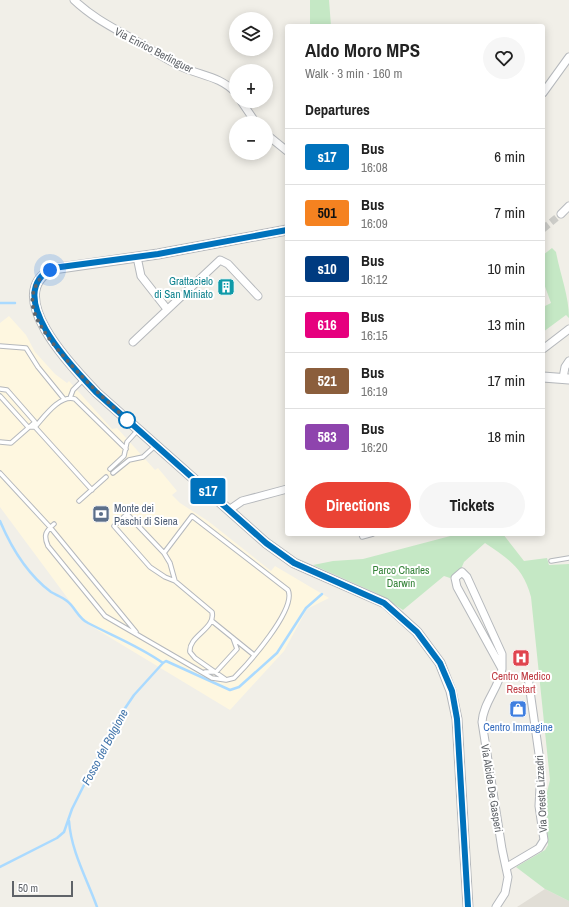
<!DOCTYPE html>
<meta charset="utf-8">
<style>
body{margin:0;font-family:"Archivo Narrow",sans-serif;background:#f6f6f6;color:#222;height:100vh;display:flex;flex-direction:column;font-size:15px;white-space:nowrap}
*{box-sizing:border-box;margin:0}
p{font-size:13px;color:#767676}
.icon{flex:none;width:22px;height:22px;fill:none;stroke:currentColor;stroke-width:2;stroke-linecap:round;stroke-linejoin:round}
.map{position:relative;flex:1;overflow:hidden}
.panel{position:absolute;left:285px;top:24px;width:260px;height:512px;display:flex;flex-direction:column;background:#fff;border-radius:4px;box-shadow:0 2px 10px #0003}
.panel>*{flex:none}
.badge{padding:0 8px;border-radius:3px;font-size:14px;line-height:26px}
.tools{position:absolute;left:229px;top:12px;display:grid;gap:8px}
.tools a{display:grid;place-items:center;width:44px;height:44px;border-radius:50%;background:#fff;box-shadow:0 2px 10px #0003;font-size:20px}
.scale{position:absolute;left:12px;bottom:10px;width:61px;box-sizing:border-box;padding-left:4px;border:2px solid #5f6368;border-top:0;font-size:11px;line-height:14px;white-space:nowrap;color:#5f6368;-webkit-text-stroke:3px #fff;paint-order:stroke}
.you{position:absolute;width:20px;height:20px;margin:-10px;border:3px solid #fff;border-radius:50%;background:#1a73e8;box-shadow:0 0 0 6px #1a73e833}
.map>.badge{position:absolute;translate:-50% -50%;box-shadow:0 0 0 2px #fff}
h2{padding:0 20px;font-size:15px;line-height:36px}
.round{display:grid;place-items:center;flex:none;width:42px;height:42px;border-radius:21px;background:#f6f6f6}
.summary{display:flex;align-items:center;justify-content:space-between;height:68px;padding:0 20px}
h1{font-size:19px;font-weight:700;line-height:30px}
.cta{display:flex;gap:8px;margin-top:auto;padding:8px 20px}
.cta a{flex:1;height:46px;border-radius:24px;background:#ea4335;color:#fff;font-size:16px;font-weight:700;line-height:46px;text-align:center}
.cta a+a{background:#f6f6f6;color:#222}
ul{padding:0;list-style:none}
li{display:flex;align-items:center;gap:12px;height:56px;padding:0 20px;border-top:1px solid #e0e0e0}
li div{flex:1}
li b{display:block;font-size:15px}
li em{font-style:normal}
li .badge{min-width:44px;font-weight:700;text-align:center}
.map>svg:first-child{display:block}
.commercial{fill:#fef7e0}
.education{fill:#e1ded6}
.green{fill:#c5e8c5}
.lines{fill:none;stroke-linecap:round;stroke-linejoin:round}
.stream{stroke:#aadaff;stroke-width:2.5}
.minor-tunnel{stroke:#ccccc8;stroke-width:7;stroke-dasharray:7 3.5;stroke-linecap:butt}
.service-casing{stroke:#b5b8bc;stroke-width:5.5}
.minor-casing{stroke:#b5b8bc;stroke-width:9}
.tertiary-casing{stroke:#b5b8bc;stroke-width:11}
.service{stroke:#fff;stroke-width:3.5}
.minor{stroke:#fff;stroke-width:7}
.tertiary{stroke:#fff;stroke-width:9}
.line-casing{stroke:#fff;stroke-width:9}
.line{stroke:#0072bc;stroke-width:6}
.walk{stroke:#5f6368;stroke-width:4;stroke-dasharray:0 7.2}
.stop-dot{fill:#fff;stroke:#0072bc;stroke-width:2}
.labels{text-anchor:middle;stroke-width:4;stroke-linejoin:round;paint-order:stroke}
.street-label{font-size:11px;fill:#5f6368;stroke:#fff}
.culture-label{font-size:11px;fill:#0d838f;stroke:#fff;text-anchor:end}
.service-label{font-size:11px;fill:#4e5e75;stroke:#fff;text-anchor:start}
.park-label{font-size:11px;fill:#348238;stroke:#fff}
.health-label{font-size:11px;fill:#be3a42;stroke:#fff}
.shop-label{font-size:11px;fill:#366cbe;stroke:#fff}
.water-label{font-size:12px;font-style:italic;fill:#4174aa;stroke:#fff}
</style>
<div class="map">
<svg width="569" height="907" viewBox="0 0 569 907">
<rect width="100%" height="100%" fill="#f1efe8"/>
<path class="commercial" d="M9,316l17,19 9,17 20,22 12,9 2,-2 43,48 5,-1 38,42 3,-2 19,23 -5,4 8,8 28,18 63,50 4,-5 54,32 -22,11 -23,42 -54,59 -144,-87 -86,-116v-184z"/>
<path class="education" d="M545,889l24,12v6h-52z"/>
<path class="green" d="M310,0h19l2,26h-21z
M552,248l4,4c4,22 13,44 13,66l-3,-3 -23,17v-25l8,-4 -8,-22v-26z
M458,534h45l21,27 23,-3 2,7 20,-1v337l-24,-12 -29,-22 29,-17 3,-5 -3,-45 5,-20 -19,-183c-8,-30 -23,-38 -46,-54l-21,19 -3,7 -11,9 -6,-2 -41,34 -27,-17 -63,-28 20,-4 30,-2z"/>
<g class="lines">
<path class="stream" d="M0,303h15
M0,521c11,26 27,53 51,71 5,3 11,5 16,9 8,6 11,17 21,22 25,13 51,23 75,40
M69,821c2,30 18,58 28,86
M0,867l57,-29 7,-6 8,-23 43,-86 19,-28 29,-32 3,-2 64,29 9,-3 38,-34 29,-45 16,-14"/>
<path class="minor-tunnel" d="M543,229l18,-15"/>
<defs>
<path id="service" d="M0,346l26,2 12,19 26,32
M0,389l7,1 28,32v5l57,63
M0,396l28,31h7c9,-10 25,-33 40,-28l51,50
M70,398l3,-8 10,-10
M0,442l11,1 24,-21
M110,469l14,-13 3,-14 10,-11
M0,473l50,54 86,105
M113,473l16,-13 14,-3 12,-11
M79,501l27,-24
M54,524c-8,7 -11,11 -6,22l57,70 107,62 14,2 8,-2c14,-14 63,-69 54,-88l-96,-74 -28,37
M361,534l1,3 11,-3
M551,561l18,-3
M175,581l-5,-18 -6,-10 -37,-39 -13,12 36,41 15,10 10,4 37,31c4,17 -24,24 -22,40l5,6 30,21
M212,621l42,34
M205,672h11l21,-23 -4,-11"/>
<path id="minor" d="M74,0c20,19 42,29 64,42 16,9 30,19 46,26 19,8 37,9 52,25
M543,93l26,-36
M241,101l15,22
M266,134l21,17
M561,214l8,-8
M137,257l4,19 26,33
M133,342l87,-82 8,4 30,32
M543,349l26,-20
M563,378l2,-11 4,-6
M229,510l13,-9 45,-12
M462,572l5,5 35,77v15l-45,-82 -2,-9z
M507,867l32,-19 5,-8 -5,-34 2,-38 -13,-91
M496,907l9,-14 3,-16 -6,-28 -20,-127c1,-19 17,-34 20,-53"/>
<path id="tertiary" d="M287,230l-129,24 -105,15c-53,25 22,101 44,124l169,150 28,20 91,40 32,29 23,31 11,28 6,28 11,188
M543,377l26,2"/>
</defs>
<use href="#service" class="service-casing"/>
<use href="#minor" class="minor-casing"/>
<use href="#tertiary" class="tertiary-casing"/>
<use href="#service" class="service"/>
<use href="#minor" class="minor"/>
<use href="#tertiary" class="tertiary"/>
</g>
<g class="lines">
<defs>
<path id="line" d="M287,230l-129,24 -105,14c-53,26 22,102 44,125l169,150 28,20 90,40 33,29 23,31 12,28 5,28 11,188"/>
</defs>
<use href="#line" class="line-casing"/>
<use href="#line" class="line"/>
<path class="walk" d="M50,270c-12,8 -20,21 -17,37 6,33 72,92 94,113"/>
</g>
<defs>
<symbol id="building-square" viewBox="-11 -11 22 22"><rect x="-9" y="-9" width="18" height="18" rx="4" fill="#0f9aa8" stroke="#fff"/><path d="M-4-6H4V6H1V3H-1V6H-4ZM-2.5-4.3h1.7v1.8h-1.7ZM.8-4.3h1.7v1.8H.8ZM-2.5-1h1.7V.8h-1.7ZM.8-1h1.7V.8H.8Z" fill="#fff"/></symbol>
<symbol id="bank-square" viewBox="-11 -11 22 22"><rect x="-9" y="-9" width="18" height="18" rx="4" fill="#5c6f8a" stroke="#fff"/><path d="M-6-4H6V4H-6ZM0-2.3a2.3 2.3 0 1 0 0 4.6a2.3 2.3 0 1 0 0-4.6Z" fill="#fff"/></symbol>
<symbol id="hospital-square" viewBox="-11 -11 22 22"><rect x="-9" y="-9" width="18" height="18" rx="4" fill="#e0444e" stroke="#fff"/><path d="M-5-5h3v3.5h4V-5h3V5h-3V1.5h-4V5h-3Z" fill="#fff"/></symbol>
<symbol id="shop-square" viewBox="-11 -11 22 22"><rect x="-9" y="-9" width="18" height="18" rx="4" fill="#3f7fe0" stroke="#fff"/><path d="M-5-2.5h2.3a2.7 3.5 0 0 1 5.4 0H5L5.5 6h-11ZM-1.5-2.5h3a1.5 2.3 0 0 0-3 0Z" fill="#fff"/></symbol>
</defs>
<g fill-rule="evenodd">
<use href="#building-square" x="216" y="277" width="20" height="20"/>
<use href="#bank-square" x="91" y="504" width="20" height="20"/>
<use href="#hospital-square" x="511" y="648" width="20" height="20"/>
<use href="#shop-square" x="508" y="699" width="20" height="20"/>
</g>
<circle class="stop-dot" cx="127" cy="420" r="8"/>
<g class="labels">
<g class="street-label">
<text transform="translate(154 50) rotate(27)" y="4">Via Enrico Berlinguer</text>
<text transform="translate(492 788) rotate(81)" y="4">Via Alcide De Gasperi</text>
<text transform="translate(541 794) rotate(-93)" y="4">Via Oreste Lizzadri</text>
</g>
<g class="culture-label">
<text x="213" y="285">Grattacielo<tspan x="213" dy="13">di San Miniato</tspan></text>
</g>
<g class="service-label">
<text x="114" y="512">Monte dei<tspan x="114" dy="13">Paschi di Siena</tspan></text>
</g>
<g class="park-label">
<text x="401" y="574">Parco Charles<tspan x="401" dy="13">Darwin</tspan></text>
</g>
<g class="health-label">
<text x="521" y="680">Centro Medico<tspan x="521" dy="13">Restart</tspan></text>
</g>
<g class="shop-label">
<text x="518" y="731">Centro Immagine</text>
</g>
<g class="water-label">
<text transform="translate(105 747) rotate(-62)" y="4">Fosso del Bolgione</text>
</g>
</g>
</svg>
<div class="tools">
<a><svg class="icon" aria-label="layers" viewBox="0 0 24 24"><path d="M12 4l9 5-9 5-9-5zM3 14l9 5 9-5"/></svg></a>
<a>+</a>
<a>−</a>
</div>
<div class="scale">50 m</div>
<div class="you" style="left:50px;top:270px"></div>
<b class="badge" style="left:208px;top:491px;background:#0072bc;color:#fff">s17</b>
<section class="panel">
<div class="summary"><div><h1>Aldo Moro MPS</h1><p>Walk · 3 min · 160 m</p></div><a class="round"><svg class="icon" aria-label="heart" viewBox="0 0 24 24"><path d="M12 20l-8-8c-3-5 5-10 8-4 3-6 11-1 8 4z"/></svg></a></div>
<h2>Departures</h2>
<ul>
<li><span class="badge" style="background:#0072bc;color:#fff">s17</span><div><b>Bus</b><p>16:08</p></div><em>6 min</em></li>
<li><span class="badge" style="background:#f58220;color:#111">501</span><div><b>Bus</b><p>16:09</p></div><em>7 min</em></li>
<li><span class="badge" style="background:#003b80;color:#fff">s10</span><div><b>Bus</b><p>16:12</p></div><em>10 min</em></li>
<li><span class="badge" style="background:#e6007e;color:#fff">616</span><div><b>Bus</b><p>16:15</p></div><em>13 min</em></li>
<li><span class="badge" style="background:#8b5e3c;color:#fff">521</span><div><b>Bus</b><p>16:19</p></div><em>17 min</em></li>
<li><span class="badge" style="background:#8e44ad;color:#fff">583</span><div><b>Bus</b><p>16:20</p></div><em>18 min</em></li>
</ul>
<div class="cta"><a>Directions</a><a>Tickets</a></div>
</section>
</div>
